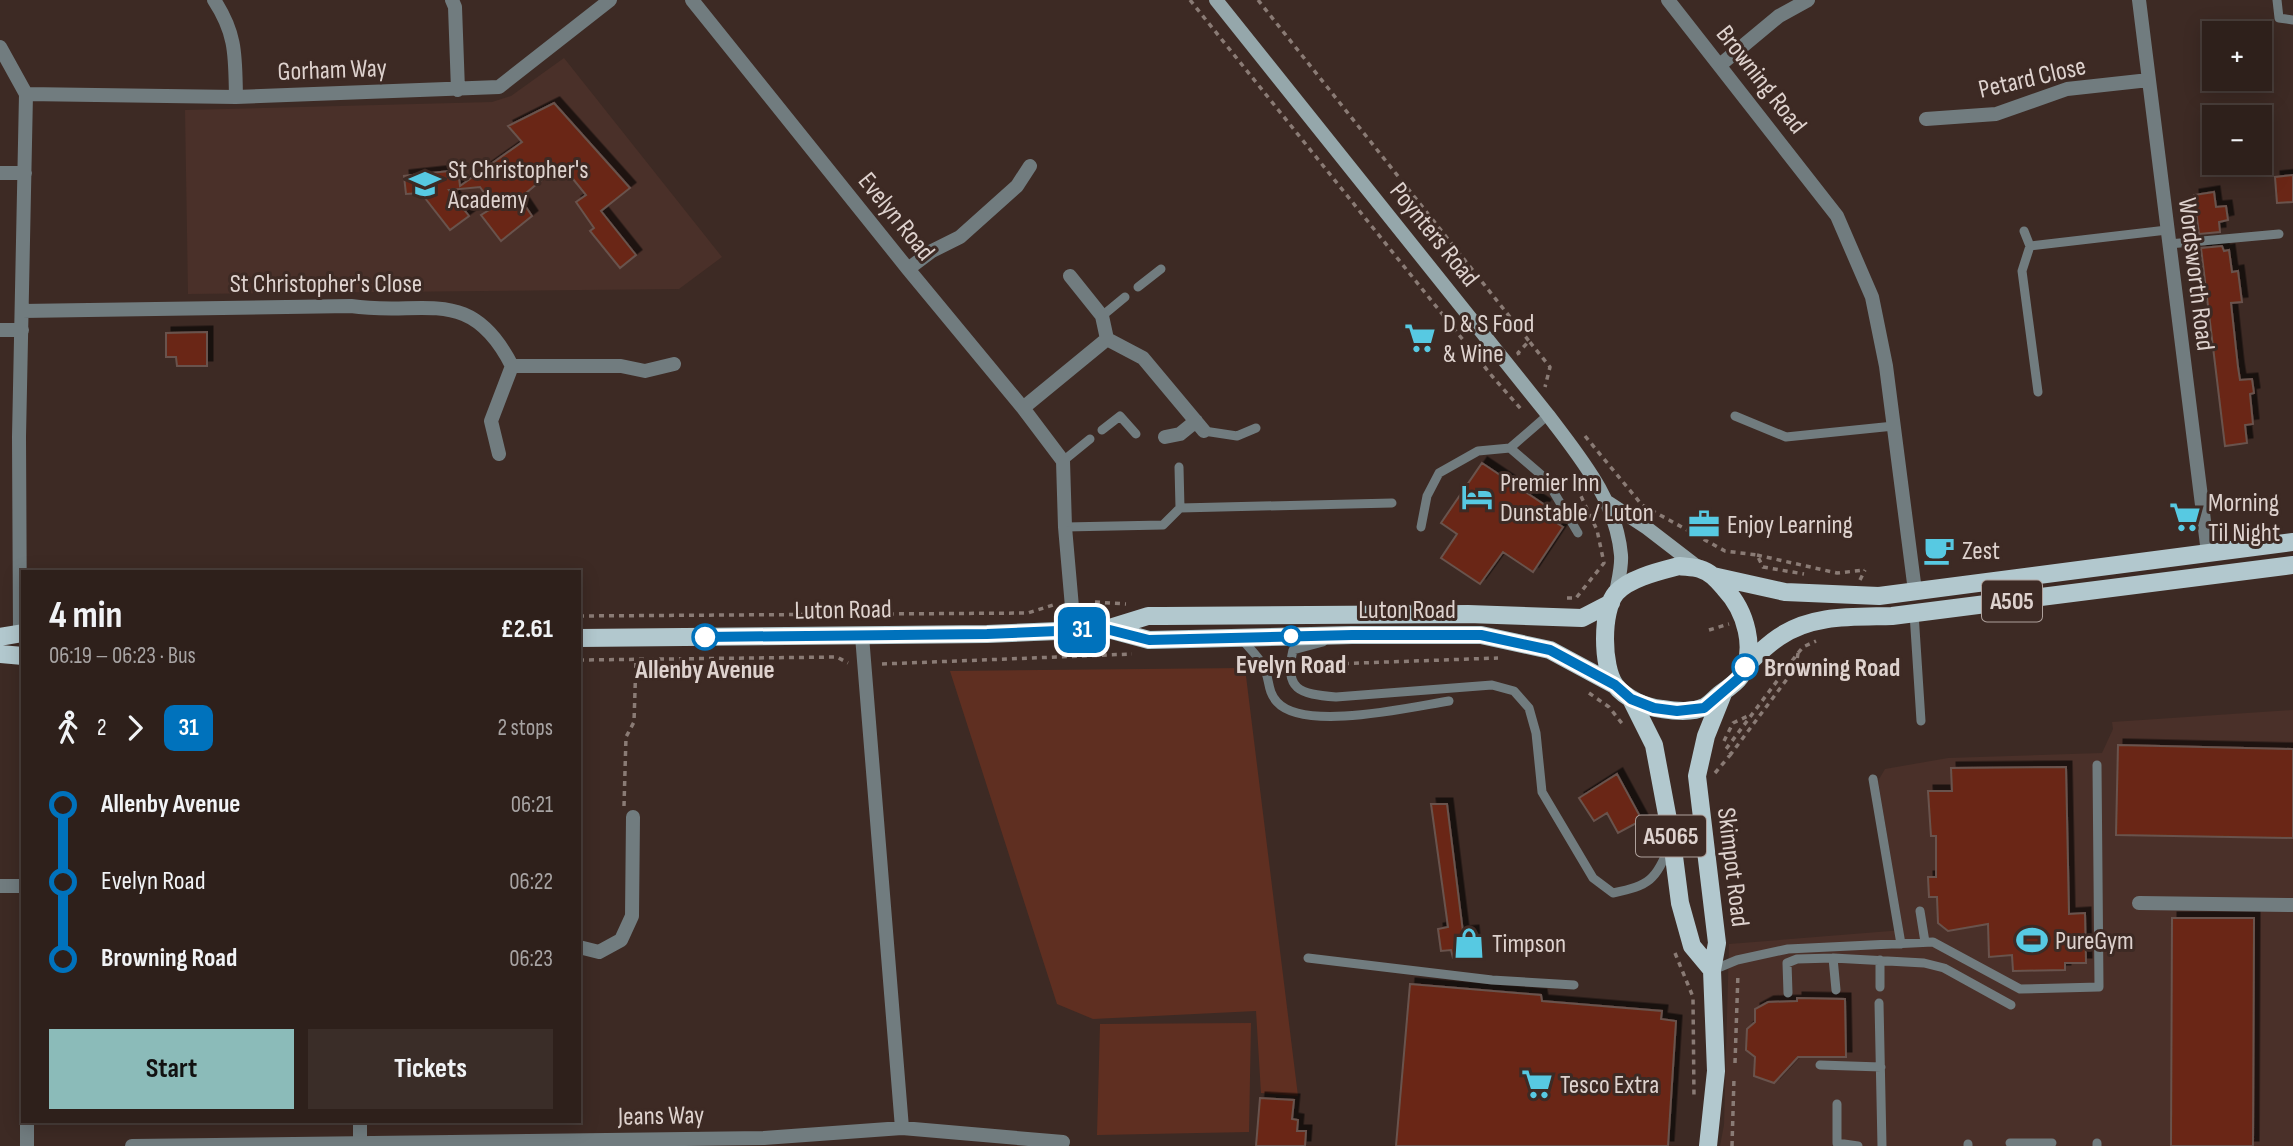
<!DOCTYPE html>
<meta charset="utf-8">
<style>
body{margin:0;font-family:"Sofia Sans Condensed",sans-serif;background:#3a2d28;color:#f1f3f6;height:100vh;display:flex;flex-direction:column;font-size:26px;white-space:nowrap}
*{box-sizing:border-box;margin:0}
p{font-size:23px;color:#a7a3a3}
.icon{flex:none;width:38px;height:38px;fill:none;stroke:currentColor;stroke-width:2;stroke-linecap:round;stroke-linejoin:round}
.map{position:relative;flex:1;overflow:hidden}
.drawer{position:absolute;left:21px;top:570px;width:560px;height:553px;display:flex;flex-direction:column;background:#2e201b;border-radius:0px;box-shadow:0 4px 18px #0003,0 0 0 2px #493e3a}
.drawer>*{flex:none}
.badge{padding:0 14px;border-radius:10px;font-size:24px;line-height:46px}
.fabs{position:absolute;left:2202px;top:21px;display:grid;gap:14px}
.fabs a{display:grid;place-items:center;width:70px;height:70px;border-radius:0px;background:#2e201b;box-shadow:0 4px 18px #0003,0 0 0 2px #493e3a;font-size:35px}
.map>.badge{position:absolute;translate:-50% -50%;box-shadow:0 0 0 4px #fff}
.legs{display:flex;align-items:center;gap:10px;height:77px;padding:0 28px;font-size:23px}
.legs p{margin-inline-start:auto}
.overview{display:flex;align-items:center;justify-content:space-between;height:119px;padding:0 28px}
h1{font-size:38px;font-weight:700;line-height:52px}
.cta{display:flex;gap:14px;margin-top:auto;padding:14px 28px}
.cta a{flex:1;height:80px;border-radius:0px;background:#8bbbb9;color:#111;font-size:28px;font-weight:700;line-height:80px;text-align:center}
.cta a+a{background:#3a2d28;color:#f1f3f6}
ul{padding:0 28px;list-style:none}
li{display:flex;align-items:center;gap:24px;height:77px;font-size:26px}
li i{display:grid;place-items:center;width:10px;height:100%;margin:0 9px;background:currentColor}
li i::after{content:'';width:18px;height:18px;margin:-9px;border:5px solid;border-radius:50%;background:#2e201b}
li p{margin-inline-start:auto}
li:first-child i{background:linear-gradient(#0000 50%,currentColor 0)}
li:last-child i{background:linear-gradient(currentColor 50%,#0000 0)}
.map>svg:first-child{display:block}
.built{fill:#4a3029}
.green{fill:#5f2f21}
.building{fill:#6a2813;stroke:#69534d;stroke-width:2;filter:url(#shadow)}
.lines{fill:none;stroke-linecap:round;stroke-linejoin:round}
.path{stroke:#8a7b75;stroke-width:3.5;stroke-dasharray:5 5;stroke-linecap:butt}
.lane{stroke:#717c7f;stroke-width:9}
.street{stroke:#717c7f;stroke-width:14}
.secondary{stroke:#95a7ab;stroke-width:14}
.primary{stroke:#b2c8ce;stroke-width:18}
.line-1-casing{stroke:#fff;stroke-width:16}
.line-1{stroke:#0072bc;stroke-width:10}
.stop-1-dot{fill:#fff;stroke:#0072bc;stroke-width:3.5}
.labels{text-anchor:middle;stroke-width:6;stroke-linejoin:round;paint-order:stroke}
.shield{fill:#3d2a24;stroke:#aea09b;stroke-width:2}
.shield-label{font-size:24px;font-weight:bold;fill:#ded2ce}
.street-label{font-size:26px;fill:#ded2ce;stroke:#3d2a24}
.poi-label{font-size:26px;fill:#ded2ce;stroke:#3d2a24;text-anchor:start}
.stop-label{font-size:26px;font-weight:bold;fill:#ded2ce;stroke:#3d2a24}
</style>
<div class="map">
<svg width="2293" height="1146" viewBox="0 0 2293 1146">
<defs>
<filter id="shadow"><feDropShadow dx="5.5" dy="-5.5" stdDeviation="0" flood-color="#0009"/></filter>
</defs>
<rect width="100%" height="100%" fill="#3d2a24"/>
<path class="built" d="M564,58l158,199 -43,32 -491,5 -3,-184 307,-8 19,-6z
M2293,710v436h-573l4,-21 5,-181 174,-14 -25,-149 7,-12 63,-11 154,-5 11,-24 -1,-7z"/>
<path class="green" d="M1245,668l53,428 -37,-3 -5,-82 -163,8 -36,-15 -107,-333z
M1251,1023l-2,109 -152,3 3,-111z"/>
<path class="building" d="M554,103l76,85 -29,23 35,44 -16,13 -30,-37 4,-3 -18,-26 10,-7 -25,-31 -41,34 12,18 -31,25 -20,-26 13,-8 -14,-20 -31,3 20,26 -19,14 -29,-37 -15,1 -2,-18 54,-6 2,16 62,-44 -14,-16z
M2293,175v27l-16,1 -2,-26z
M2214,192l2,15 10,-1 2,14 -9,2 1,10 -21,2 -5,-39z
M2222,246l2,5 5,-1 3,22 6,-1 4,31 -11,1 7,64 2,13 12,-1 2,14 -4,1 3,30 -8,1 2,18 -22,3 -24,-198z
M207,332v34h-30l-1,-9h-10v-24z
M1482,463l63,42 -5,7 23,15 -30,45 -30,-20 -23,32 -39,-26 16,-24 -16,-11z
M2118,745l175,4v89l-177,-3z
M2066,767l3,147 16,-1 1,50h-21v7l-52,1 -1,-16 -23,2 -1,-33 -40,7 -10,-8 -1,-26h-8l-1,-20h8v-41h-5l-3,-45h24l-1,-23z
M1617,774l25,46 -24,13 -11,-20 -13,8 -15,-23z
M1431,804h16l16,128 10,-1 2,20 -6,1 1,5 -17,1 -2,-8 -10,1 -3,-22 10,-2z
M2172,918h82l-1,228h-82z
M1410,984l131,11 1,6 120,10 -1,8 15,2 -8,125h-272z
M1797,998l48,1 1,58h-48l-24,26 -20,-7 1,-19 -9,-7 1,-21 8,-7v-13l13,-7 29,-1z
M1260,1098l34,2 -2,19 6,1 -1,11h9l-1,15h-49z"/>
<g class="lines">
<path class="path" d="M1190,0l302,376 29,33
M1258,0l271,341
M1519,355l-1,-2 11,-12 21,26 -5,20
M1585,436l57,69 83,46 32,4 6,12 41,7
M1757,555l80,18 28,-3
M1860,580l5,-10
M1567,598h9l28,-35 -7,-33 -25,-53
M1095,602l31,2
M579,616l449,-3 25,-8
M1709,630l20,-6
M1798,653l-2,14 -65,87 -5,-5 72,-96 5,-6 13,-6
M579,660l258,-3 11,6
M882,664l250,-10
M1304,665l194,-7
M1589,693l20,14 15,19
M1724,741l9,-18 17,-8
M1715,773l16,-19
M624,806l2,-69 8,-15 2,-62
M1675,953l18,44 1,102
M1735,1063l3,-90
M1732,1146l2,-68"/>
<path class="lane" d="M2277,0l2,18 14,2
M2024,231l6,15
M2169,244l110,-10
M1138,287l23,-18
M1102,316l23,-19
M2038,392l-16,-121 8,-25 137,-16
M1735,416l51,21 108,-11
M1102,430l18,-14 16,18
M1204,431l33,5 19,-8
M1510,448l36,31 32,54
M1063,461l27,-22
M1180,508l212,-5
M1065,527l98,-2 17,-17 -1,-41
M1421,527l6,-31 12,-23 39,-22 32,-3 38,-33
M1914,613l7,108
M1241,638c7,9 18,19 23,29 6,13 3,24 13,35 27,30 134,5 172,-1
M1323,642l-30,8c-9,40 6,44 43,47l156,-12 22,6 15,17 7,25 6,59 51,86 20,15c37,-8 42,-12 57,-48
M1873,779l28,165
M1920,911l5,31
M1308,958l184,22 82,5
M1833,958l3,32
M1880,960v27
M1713,970l24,-10 51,-11 145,-7 87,47 79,-2 -2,-222
M1788,993l-1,-30 10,-4 36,-1 91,5 20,5 67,37
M1879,1003l3,143
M1820,1065l61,2
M1837,1104v39l21,3
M2010,1143h42
M1968,1146v-2
M2097,1146v-3"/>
<path class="street" d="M214,0c23,35 21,57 22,97
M452,0l3,7 3,83
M692,0l216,269 115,139 40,53 2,66 9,103
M1668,0l169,216 35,81 14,69 29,225
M2139,0l69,553
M0,47l26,47 -7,343 1,196
M1720,65l59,-49 29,-16
M26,94l210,3 263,-10 111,-87
M1926,119l70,-5 71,-25 82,-9
M0,173h25
M908,269l24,-18 28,-14 57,-51 13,-20
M1070,276l32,40 5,23 36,19 61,73
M22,311l329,-5c72,11 119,-23 161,60l-21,55 8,33
M0,330h22
M512,366h109l24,5 29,-7
M1023,408l84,-69
M1165,437l15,-3 16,-13
M862,636l40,492
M0,886h23
M2139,903l154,2
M579,947l20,5 22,-12 11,-24 1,-99
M27,1122v24
M360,1122v21
M132,1146l632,-8 138,-10 161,14"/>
<path class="secondary" d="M1216,0l332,415c32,43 68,84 73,140 1,12 -3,26 -5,38
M1609,503l38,25 52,40"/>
<path class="primary" d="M1679,566c7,1 15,1 21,3 11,3 18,12 25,20 20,21 33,61 15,88 -4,6 -13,12 -20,17 -5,4 -11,11 -16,13 -12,6 -30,4 -42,2 -17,-2 -36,-10 -47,-24 -13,-18 -14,-74 1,-92 13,-15 44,-22 63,-27z
M1713,576l72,16 94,4 414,-54
M1108,629l41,11 203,-5h129l69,15 65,35
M0,637l23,-4
M579,638l408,-4 119,-5 42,-13h15l305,-2 114,4 29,-15
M0,654l23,2
M1745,666c11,-10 22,-21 34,-29 33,-23 75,-20 113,-21l401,-51
M1631,699l23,46 18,96 8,62 12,43 20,24
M1708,1146l8,-75 -4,-101 5,-27 -20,-167 9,-40 18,-45"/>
</g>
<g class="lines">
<defs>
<path id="line-1" d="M705,637l282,-3 119,-5 43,11 203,-5h129l69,15 65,35 16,14 23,9 23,3 27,-3 35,-30 6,-11"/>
</defs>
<use href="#line-1" class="line-1-casing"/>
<use href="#line-1" class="line-1"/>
</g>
<defs>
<symbol id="school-bare" viewBox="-9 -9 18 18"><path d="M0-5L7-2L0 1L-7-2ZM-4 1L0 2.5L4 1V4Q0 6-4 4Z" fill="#57c9e2" stroke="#3d2a24" stroke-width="2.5" paint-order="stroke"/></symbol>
<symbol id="supermarket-bare" viewBox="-9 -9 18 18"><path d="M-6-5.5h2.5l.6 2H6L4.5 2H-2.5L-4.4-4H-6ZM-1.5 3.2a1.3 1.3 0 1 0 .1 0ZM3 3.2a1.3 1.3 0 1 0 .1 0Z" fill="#57c9e2" stroke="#3d2a24" stroke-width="2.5" paint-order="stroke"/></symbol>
<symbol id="hotel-bare" viewBox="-9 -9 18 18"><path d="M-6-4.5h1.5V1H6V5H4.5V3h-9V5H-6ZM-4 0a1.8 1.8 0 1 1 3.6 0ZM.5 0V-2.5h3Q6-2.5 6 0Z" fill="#57c9e2" stroke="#3d2a24" stroke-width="2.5" paint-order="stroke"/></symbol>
<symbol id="office-bare" viewBox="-9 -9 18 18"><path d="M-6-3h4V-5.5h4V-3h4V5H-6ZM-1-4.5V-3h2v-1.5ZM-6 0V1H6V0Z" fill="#57c9e2" stroke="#3d2a24" stroke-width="2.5" paint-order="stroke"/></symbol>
<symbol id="cafe-bare" viewBox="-9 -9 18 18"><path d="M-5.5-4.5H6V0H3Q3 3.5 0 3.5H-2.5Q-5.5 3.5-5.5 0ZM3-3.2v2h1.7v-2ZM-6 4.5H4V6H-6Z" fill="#57c9e2" stroke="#3d2a24" stroke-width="2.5" paint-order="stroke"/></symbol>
<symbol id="stadium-bare" viewBox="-9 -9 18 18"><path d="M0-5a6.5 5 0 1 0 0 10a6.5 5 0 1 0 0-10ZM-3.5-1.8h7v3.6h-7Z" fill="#57c9e2" stroke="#3d2a24" stroke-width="2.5" paint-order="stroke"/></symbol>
<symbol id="shop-bare" viewBox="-9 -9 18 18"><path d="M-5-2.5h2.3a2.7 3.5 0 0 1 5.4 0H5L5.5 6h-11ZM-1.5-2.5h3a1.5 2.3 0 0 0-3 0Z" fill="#57c9e2" stroke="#3d2a24" stroke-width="2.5" paint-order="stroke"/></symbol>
</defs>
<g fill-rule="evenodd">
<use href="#school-bare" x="403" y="162" width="44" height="44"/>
<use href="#supermarket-bare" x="1398" y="316" width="44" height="44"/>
<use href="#hotel-bare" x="1455" y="475" width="44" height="44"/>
<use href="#supermarket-bare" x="2163" y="495" width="44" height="44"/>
<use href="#office-bare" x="1682" y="502" width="44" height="44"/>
<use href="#cafe-bare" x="1917" y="528" width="44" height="44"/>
<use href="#stadium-bare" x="2010" y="918" width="44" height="44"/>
<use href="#shop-bare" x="1447" y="921" width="44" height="44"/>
<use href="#supermarket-bare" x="1515" y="1062" width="44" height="44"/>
</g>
<g class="stop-1-dot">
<circle cx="1291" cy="636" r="9"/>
<circle cx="705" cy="637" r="12"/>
<circle cx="1745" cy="667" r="12"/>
</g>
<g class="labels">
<g class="shield">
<rect x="1982" y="580.5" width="60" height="41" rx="5"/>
<rect x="1636" y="815.5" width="70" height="41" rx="5"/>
</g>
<g class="shield-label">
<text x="2012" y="609">A505</text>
<text x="1671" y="844">A5065</text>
</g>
<g class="street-label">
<text transform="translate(332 69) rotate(-2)" y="9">Gorham Way</text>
<text transform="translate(2032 77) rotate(-13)" y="9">Petard Close</text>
<text transform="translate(1762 79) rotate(52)" y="9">Browning Road</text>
<text transform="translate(897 216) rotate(51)" y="9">Evelyn Road</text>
<text transform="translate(1435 234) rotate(51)" y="9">Poynters Road</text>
<text transform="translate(2197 274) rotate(83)" y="9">Wordsworth Road</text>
<text x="326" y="292">St Christopher's Close</text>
<text transform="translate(843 609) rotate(-1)" y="9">Luton Road</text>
<text x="1407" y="618">Luton Road</text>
<text transform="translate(1734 867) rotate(83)" y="9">Skimpot Road</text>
<text transform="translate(661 1115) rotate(-1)" y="9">Jeans Way</text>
</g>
<g class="poi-label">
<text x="448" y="178">St Christopher's<tspan x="448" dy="30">Academy</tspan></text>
<text x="1443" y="332">D &amp; S Food<tspan x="1443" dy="30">&amp; Wine</tspan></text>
<text x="1500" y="491">Premier Inn<tspan x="1500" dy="30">Dunstable / Luton</tspan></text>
<text x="2208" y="511">Morning<tspan x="2208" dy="30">Til Night</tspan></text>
<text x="1727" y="533">Enjoy Learning</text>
<text x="1962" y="559">Zest</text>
<text x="2055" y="949">PureGym</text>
<text x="1492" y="952">Timpson</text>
<text x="1560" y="1093">Tesco Extra</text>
</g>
<g class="stop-label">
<text x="1291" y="673">Evelyn Road</text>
<text x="1764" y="676" text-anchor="start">Browning Road</text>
<text x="705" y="678">Allenby Avenue</text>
</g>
</g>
</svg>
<div class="fabs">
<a>+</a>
<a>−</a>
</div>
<b class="badge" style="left:1082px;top:630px;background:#0072bc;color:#fff">31</b>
<section class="drawer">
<div class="overview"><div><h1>4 min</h1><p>06:19 – 06:23 · Bus</p></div><b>£2.61</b></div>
<div class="legs"><svg class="icon" aria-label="walk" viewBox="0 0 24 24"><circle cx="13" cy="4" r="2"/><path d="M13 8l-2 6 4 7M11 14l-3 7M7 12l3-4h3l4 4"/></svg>2<svg class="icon" aria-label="forward" viewBox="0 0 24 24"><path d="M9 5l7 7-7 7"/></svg><b class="badge" style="background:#0072bc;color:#fff">31</b><p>2 stops</p></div>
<ul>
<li><i style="color:#0072bc"></i><b>Allenby Avenue</b><p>06:21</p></li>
<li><i style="color:#0072bc"></i><span>Evelyn Road</span><p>06:22</p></li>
<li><i style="color:#0072bc"></i><b>Browning Road</b><p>06:23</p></li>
</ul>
<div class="cta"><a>Start</a><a>Tickets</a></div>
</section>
</div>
